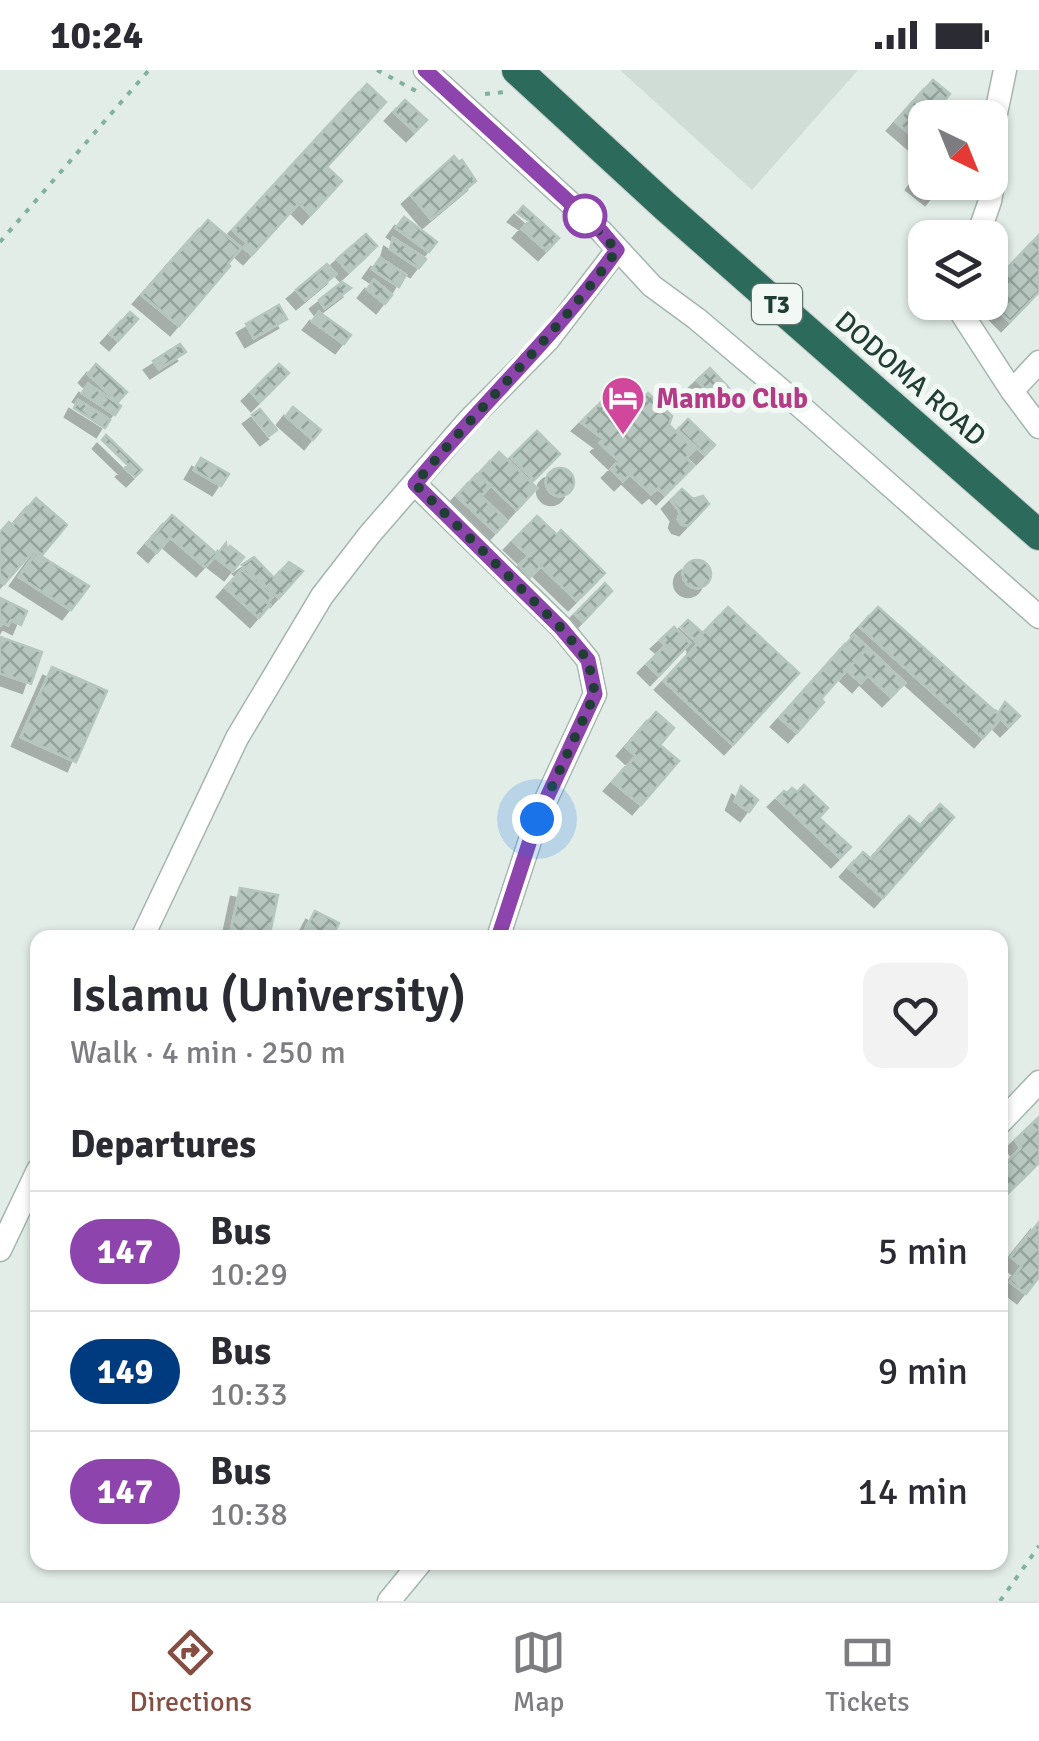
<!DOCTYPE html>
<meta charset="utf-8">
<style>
body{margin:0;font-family:Signika,sans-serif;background:#f2f2f3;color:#2b2b33;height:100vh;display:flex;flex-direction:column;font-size:38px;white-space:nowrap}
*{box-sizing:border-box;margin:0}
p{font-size:32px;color:#7c7c81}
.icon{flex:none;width:55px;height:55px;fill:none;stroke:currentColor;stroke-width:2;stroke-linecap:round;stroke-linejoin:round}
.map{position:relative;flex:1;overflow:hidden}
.drawer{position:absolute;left:30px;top:860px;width:978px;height:640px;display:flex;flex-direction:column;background:#fff;border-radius:20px;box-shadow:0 2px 8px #0004}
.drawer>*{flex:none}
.badge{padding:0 20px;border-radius:32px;font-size:35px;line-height:65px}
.needle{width:65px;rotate:137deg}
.fabs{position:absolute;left:908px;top:30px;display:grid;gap:20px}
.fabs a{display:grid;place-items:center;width:100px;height:100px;border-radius:20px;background:#fff;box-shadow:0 2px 8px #0004;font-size:50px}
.you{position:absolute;width:50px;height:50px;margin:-25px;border:8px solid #fff;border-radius:50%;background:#1a73e8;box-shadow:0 0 0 15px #1a73e833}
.map>.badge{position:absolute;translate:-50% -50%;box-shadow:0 0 0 5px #fff}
h2{padding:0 40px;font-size:38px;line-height:90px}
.round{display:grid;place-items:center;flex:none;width:105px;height:105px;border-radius:20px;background:#f2f2f3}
.head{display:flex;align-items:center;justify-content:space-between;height:170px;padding:0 40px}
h1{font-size:48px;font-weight:600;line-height:75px}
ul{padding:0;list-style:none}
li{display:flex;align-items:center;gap:30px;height:120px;padding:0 40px;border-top:2px solid #e1e1e2}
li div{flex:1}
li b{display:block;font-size:38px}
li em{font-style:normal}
li .badge{min-width:110px;font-weight:700;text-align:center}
.status{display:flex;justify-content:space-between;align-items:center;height:70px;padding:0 50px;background:#fff;direction:ltr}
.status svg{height:28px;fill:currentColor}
.tabs{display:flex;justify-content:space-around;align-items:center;height:140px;border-top:2px solid #e1e1e2;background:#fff;font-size:28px;color:#7c7c81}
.tabs a{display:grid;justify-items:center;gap:5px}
.tabs .on{color:#864e43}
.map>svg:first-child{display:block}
.built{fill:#d0dcd6}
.building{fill:url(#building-cross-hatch);stroke:#b4c6be;stroke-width:2.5;filter:url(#shadow)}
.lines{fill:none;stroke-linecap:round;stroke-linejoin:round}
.street-casing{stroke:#a4b5ae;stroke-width:25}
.highway-casing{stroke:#c1c9c6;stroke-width:32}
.path{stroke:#81b1a1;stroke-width:4;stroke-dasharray:5 8;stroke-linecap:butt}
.street{stroke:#fff;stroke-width:22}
.highway{stroke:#2c6b5c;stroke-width:30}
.line-casing{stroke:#fff;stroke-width:22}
.line{stroke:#8e44ad;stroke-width:15}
.walk{stroke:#213e35;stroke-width:10;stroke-dasharray:0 18}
.stop-dot{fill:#fff;stroke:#8e44ad;stroke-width:5}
.labels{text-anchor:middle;stroke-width:10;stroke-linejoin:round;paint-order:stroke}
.shield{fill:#f2f9f5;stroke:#60766f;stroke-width:2.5}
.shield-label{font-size:25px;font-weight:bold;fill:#213e35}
.street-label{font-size:28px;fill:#213e35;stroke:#f2f9f5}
.hotel-label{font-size:28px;font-weight:bold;fill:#b23c85;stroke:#f2f9f5;text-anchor:start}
</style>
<div class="status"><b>10:24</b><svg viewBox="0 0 49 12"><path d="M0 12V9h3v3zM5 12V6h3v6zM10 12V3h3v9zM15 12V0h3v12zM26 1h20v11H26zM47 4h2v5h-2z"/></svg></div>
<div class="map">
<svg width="1039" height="1531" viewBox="0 0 1039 1531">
<defs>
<pattern id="building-cross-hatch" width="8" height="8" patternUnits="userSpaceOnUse" patternTransform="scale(2.5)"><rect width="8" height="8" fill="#b7c7c0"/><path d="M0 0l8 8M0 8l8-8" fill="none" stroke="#94a39d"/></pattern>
<filter id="shadow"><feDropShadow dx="-9" dy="9" stdDeviation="0" flood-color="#0004"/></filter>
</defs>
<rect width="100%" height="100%" fill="#e2ede7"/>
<path class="built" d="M620,0h238l-106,120z"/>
<path class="building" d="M933,10l17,14 -21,24h-4v29l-29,-25z
M367,14l19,18 -59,65 15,14 -31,34 -12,-12 -47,52 -8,-7 3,-5 -14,-13z
M405,30l22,20 -12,12 -21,-20z
M454,86l5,6 3,-2 14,21 -45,38 -20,-24z
M925,97v15h20l-11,14 -19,-15z
M523,136l36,32 -12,13 -25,-22 7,-8 -12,-8z
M404,147l33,25 -8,10 -33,-24z
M208,150l33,28 -13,16 2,2 -51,60 -37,-31z
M366,164l11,12 -28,26 -12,-13z
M1039,165v57l-29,30 -20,-20v-15z
M393,168l33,21 -7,9 -29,-19z
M380,188l26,17 -7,12 -27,-18z
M327,194l9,10 -31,26 -9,-10z
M374,210l18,15 -7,9 -18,-15z
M342,212l9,6 -26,20 -6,-8z
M279,235l8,14 -33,19 -8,-14z
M130,242l8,7 -20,22 -8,-7z
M319,242l32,23 -7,9 -32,-23z
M180,274l6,8 -27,17 -6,-8z
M96,294l31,28 -9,10 -30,-28z
M279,294l10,9 -29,29 -9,-10z
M710,298l19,20 -13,12 -19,-20z
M88,314l33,22 -6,9 -33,-22z
M648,323l24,23 -3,9 25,25 -8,8 8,8 -29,29 -7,-7 -7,6 -21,-20 -7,7 -12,-12 8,-8 -19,-18 4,-4 -23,-17 22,-22 20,19z
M78,330l32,20 -5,8 -31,-20z
M293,337l28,23 -8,10 -27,-24z
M260,339l17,21 -8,6 -17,-21z
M688,349l27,26 -10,10 -27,-25z
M537,361l23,23 -26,26 -23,-23z
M106,365l36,35 -7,7 -10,-9 3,-3 -26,-25z
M499,382l38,36 -20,22 -38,-36z
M201,388l28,16 -8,12 -27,-16z
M546 412a14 14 0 1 1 28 0a14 14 0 1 1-28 0Z
M477,404l13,12 -9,10 26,25 -11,12 -39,-37z
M682,419l11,10 10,-3 6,8 -21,22 -7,-2 -3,-5 2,-7 -9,-12z
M36,428l31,27 -25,30 -7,-6 -31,35 -4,-3v-49l9,-10 4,3z
M172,445l45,39 -12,13 -35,-30 -13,16 -10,-9z
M537,446l20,19 4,-5 44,43 -28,28 -36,-35 -11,11 -11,-12 10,-9 -16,-15z
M226,473l1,7 3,-4 14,11 -11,14 -18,-14z
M36,483l53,33 -18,24 -52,-33z
M254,487l20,21 15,-16 14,9 -24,27 -37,-33z
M683 504a14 14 0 1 1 28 0a14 14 0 1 1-28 0Z
M242,500l30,27 -5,6 3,2 -11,13 -33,-30z
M605,513l7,8 -29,31 -8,-8z
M0,528l27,13 -6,14 -10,-5 -3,5 -6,-3 -2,4z
M728,537l71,66 -66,72 -69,-64 32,-35 1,-4 -16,-15 7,-7 15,13z
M878,537l119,106 3,6 -17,19 -123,-111z
M674,557l16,16 -31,33 -12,-12 19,-19 -6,-5z
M854,565l13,12 -46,52 3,3 -27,31 -17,-15z
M0,567l42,15 -11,32 -31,-11z
M868,578l37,35 -14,14 -23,-22 -7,8 -14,-13z
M52,597l55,24 -31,71 -55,-25z
M1005,632l15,14 -11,11 -12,-12z
M656,642l18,16 -14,17 19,16 -38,44 -28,-23 23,-26 -10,-9z
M804,715l24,23 -9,10 32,29 -11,11 -63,-60 7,-7 3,2 5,-5 5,4z
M741,716l17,14 -9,12 -14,-11z
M940,734l14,13 -71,81 -34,-30 14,-16 8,7 38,-43 12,10z
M240,818l38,7 -9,43h-45l1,-4 5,1z
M315,841l24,12 -7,15 -30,-2z
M1039,1047v46l-30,29 -9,-6v-29l7,5 14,-14 -6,-8z
M1039,1152v55l-13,17 -16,-12 12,-16 -11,-9z"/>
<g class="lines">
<defs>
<path id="street" d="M425,0l177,162 50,54 45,33 110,93 232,205
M977,168l13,-37 5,-27 -2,-46 12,-58
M963,232l-1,12 50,77 27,36
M1012,321l27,-29
M415,414l146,143 27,33 7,34 -58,125 -39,119
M142,868l95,-200 85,-142 48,-62 99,-114 79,-80 69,-90
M1000,1053l39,-41
M0,1180l38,-80
M389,1531l32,-39"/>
<path id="highway" d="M517,0l149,137 373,328"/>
</defs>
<use href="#street" class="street-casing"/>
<use href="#highway" class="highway-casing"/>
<path class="path" d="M377,0l39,21
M485,24l21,-2
M0,172l149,-172
M1000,1531l39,-55"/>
<use href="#street" class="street"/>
<use href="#highway" class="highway"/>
</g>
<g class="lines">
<defs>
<path id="line" d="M425,0l177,162 15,18c-60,85 -136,154 -202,234l146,144 27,32 7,34 -58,125 -39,119"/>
</defs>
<use href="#line" class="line-casing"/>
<use href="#line" class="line"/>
<path class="walk" d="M537,749l58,-125 -7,-34 -27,-32 -146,-144c66,-80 142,-149 202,-234l-40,-41 8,7"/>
</g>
<defs>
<symbol id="hotel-pin" viewBox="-11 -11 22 30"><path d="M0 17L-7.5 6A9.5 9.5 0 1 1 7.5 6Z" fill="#d1479c" stroke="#f2f9f5"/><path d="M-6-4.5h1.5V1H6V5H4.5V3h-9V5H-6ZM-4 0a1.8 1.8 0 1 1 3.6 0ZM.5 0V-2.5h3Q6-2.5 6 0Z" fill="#fff"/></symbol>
</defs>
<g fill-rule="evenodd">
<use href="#hotel-pin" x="598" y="303" width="50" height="68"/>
</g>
<circle class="stop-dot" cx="585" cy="146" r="20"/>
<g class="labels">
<rect class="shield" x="752" y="214" width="50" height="40" rx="8"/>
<g class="shield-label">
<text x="777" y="243">T3</text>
</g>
<g class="street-label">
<text transform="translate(911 308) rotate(41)" y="10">DODOMA ROAD</text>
</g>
<g class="hotel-label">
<text x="656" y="338">Mambo Club</text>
</g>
</g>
</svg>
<div class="fabs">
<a><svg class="needle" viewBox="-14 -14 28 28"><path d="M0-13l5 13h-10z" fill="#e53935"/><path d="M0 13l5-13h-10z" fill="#7c7c81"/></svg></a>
<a><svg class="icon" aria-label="layers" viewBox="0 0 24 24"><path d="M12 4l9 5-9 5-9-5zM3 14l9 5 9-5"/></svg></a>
</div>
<div class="you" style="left:537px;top:749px"></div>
<section class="drawer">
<div class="head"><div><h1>Islamu (University)</h1><p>Walk · 4 min · 250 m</p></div><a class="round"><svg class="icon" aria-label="heart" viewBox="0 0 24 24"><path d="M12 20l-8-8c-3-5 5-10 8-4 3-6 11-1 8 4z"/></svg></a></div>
<h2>Departures</h2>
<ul>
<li><span class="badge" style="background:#8e44ad;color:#fff">147</span><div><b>Bus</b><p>10:29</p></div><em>5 min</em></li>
<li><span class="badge" style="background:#003b80;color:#fff">149</span><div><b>Bus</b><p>10:33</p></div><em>9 min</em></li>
<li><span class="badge" style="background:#8e44ad;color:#fff">147</span><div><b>Bus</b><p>10:38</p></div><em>14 min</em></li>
</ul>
</section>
</div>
<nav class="tabs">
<a class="on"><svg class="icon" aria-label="directions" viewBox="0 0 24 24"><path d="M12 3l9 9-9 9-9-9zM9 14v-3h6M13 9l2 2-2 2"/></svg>Directions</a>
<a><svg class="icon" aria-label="map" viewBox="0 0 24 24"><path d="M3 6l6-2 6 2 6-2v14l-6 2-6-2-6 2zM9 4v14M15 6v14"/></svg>Map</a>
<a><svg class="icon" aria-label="tickets" viewBox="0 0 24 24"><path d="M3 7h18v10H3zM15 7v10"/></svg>Tickets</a>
</nav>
